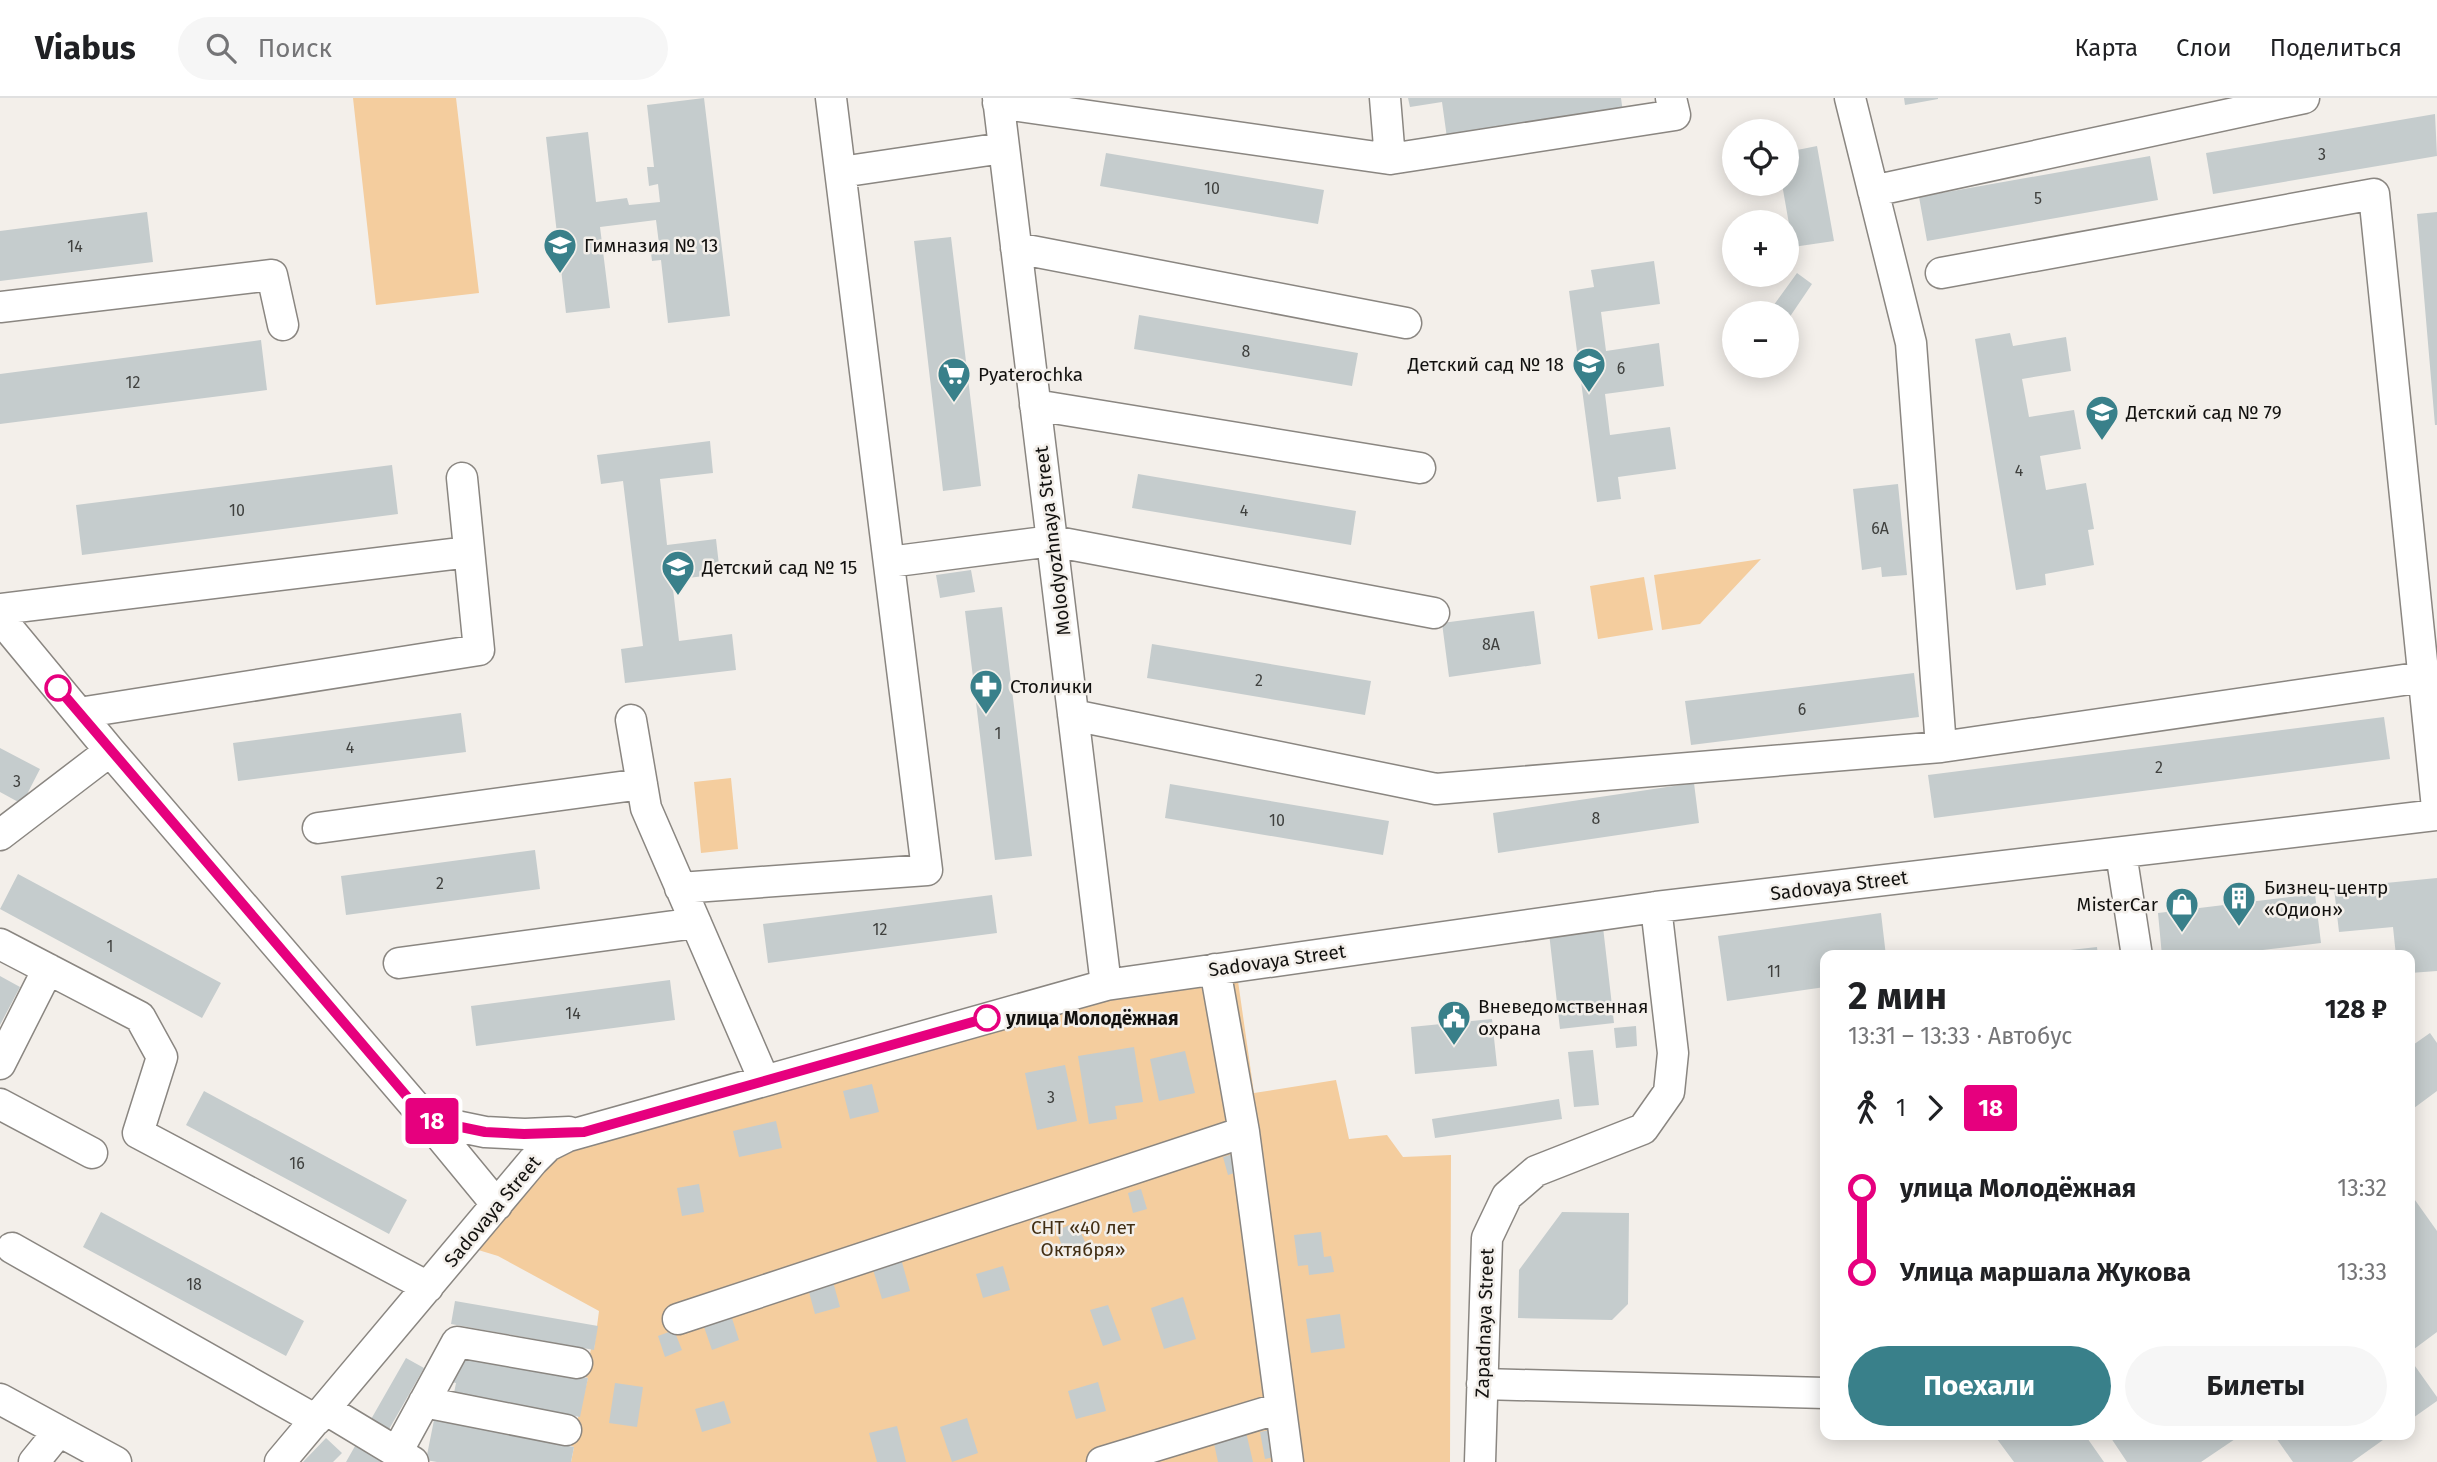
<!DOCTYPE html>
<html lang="ru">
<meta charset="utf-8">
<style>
body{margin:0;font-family:"Fira Sans",sans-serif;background:#f6f6f6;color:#202124;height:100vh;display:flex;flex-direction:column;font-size:26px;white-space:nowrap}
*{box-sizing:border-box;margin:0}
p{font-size:23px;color:#757577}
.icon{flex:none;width:38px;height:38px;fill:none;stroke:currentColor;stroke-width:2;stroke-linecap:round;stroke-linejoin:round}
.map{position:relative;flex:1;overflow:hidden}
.sheet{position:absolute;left:1820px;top:852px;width:595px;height:490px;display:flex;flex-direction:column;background:#fff;border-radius:14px;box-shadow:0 4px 18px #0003}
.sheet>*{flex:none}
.badge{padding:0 14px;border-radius:5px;font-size:24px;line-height:46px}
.buttons{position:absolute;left:1722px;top:21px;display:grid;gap:14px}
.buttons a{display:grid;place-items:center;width:77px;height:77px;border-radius:50%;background:#fff;box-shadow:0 4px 18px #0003;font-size:35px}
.map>.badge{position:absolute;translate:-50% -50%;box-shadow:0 0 0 4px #fff}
.legs{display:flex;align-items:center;gap:10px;height:77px;padding:0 28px;font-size:23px}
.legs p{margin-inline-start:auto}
.overview{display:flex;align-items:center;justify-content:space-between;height:119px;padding:0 28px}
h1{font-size:38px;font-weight:700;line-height:52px}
.cta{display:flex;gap:14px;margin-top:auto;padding:14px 28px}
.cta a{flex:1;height:80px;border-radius:42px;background:#39808a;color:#fff;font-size:28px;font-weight:700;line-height:80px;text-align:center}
.cta a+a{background:#f6f6f6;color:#202124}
ul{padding:0 28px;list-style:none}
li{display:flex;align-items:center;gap:24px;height:84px;font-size:26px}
li i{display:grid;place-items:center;width:10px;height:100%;margin:0 9px;background:currentColor}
li i::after{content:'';width:18px;height:18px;margin:-9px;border:5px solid;border-radius:50%;background:#fff}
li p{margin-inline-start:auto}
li:first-child i{background:linear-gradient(#0000 50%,currentColor 0)}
li:last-child i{background:linear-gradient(currentColor 50%,#0000 0)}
header{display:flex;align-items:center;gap:42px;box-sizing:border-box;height:98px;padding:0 35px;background:#fff;border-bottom:2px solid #e0e0e0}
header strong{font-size:33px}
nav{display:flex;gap:38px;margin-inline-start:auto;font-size:24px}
.search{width:490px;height:63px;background:#f6f6f6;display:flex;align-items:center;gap:18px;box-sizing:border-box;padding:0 24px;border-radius:38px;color:#757577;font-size:26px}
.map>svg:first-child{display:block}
.green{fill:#f4cd9e}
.building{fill:#c5cccd}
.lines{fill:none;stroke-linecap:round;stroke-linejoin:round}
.minor-casing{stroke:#8a8681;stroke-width:33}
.minor{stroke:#fff;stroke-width:30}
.line-1-casing{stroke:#fff;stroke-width:16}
.line-1{stroke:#e6007e;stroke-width:10}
.stop-1-dot{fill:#fff;stroke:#e6007e;stroke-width:3.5}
.labels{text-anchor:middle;stroke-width:5;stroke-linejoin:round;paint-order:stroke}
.number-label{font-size:16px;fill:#3f403e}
.poi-label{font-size:19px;fill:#12110f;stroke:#f3efea;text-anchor:start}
.street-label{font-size:19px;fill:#12110f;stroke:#f3efea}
.stop-label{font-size:19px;font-weight:bold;fill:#12110f;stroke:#f3efea;text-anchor:start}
.park-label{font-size:19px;fill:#422e13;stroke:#f3efea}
</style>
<header>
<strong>Viabus</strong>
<div class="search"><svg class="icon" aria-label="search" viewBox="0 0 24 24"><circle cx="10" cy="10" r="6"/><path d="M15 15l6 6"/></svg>Поиск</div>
<nav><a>Карта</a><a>Слои</a><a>Поделиться</a></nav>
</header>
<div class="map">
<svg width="2437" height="1364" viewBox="0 0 2437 1364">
<rect width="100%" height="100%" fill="#f3efea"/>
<path class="green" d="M353,0h103l23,195 -103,12z
M1761,461l-61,65 -38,6 -8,-55z
M1644,479l9,53 -55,9 -8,-53z
M731,680l7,71 -37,4 -7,-71z
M1237,876l17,119 82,-13 13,59 38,-4 16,22 48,-2 -1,307h-879l3,-15 -3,-1 17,-68 -3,-1 6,-28h3l5,-38 -101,-55 -23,-7 80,-95 555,-156z"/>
<path class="building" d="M704,0l26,218 -62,7 -7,-63 -9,1 -2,-16 9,-1 -3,-24 -56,7 10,81 -44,5 -20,-176 42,-5 8,70 31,-4 2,7 31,-3 -2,-18 -9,2 -2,-19h7l-7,-62z
M1408,0h213l2,15 -176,25 -5,-36 -32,5z
M1904,0h34v1l-33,6z
M2435,16l2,42 -224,38 -7,-41z
M1817,48l17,95 -41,6 -11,-63h5v-32z
M1106,55l218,37 -6,34 -218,-38z
M2150,58l8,44 -231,41 -8,-44z
M147,114l6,50 -153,19v-50z
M2437,114v213h-2l-18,-211z
M951,139l30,249 -38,5 -29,-250z
M1654,163l6,43 -59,8 5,39 53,-8 5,43 -59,8 5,41 60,-8 6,42 -58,8 3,22 -24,3 -28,-211 25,-4 -3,-17z
M1797,175l15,11 -25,37v-8h-19z
M1139,217l219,38 -6,33 -218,-37z
M2010,235l3,13 53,-9 5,34 -49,8 7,38 45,-7 7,39 -41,7 6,34 40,-7 8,46 -6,1 6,35 -49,9 1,11 -30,5 -41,-251z
M261,242l6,50 -267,34v-50z
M710,343l3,32 -53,6 7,66 49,-6 4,35 -48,6 7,61 53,-7 4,36 -111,13 -4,-34 22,-3 -20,-165 -22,3 -4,-29z
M392,367l6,49 -316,41 -6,-50z
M1138,376l218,37 -5,34 -219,-37z
M1898,386l9,91 -25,2 -1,-10 -19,3 -9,-81z
M971,472l4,22 -35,6 -4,-23z
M1002,509l30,249 -37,4 -30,-249z
M1534,513l7,53 -92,13 -7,-54z
M1152,546l219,37 -6,34 -218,-37z
M1914,575l5,44 -228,28 -6,-44z
M461,615l5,39 -228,29 -5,-38z
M2384,619l6,42 -456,59 -6,-43z
M0,650l40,21 -18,35 -22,-12z
M1694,685l5,40 -201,30 -5,-40z
M1170,686l219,37 -6,34 -218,-37z
M535,752l5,39 -194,26 -5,-39z
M18,776l203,109 -19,35 -202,-109z
M2437,780v93l-27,2v-17h-14l-3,-29 -54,5 -5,-44z
M2315,796l6,49 -109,13h-50l-4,-43z
M992,797l5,38 -229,30 -5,-39z
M1881,815l5,43h-61v31l-98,14 -9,-65z
M1603,829l11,96 -54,6 -11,-96z
M2097,849l1,9h-63v-2z
M0,878l20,11 -20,38z
M670,882l5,40 -199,26 -5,-40z
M1492,921l5,47 -82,8 -4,-47z
M1636,928l1,20 -21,2 -2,-20z
M2430,935l7,10v48l-27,20v-64z
M1134,949l9,55 -28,4 2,13 -28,5 -11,-68z
M1593,952l6,55 -25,2 -6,-55z
M1185,953l10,42 -36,8 -9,-42z
M1065,967l12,56 -40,9 -12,-57z
M872,986l7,28 -29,7 -7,-28z
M204,993l203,109 -18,34 -203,-109z
M1559,1001l3,20 -127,19 -3,-19z
M776,1023l6,27 -43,9 -6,-26z
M1236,1055l5,18 -13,4 -5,-18z
M699,1086l5,28 -22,4 -5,-28z
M1141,1091l6,20 -14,4 -5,-20z
M2410,1095l27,38v101l-27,20z
M101,1114l203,109 -18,35 -203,-109z
M1562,1114l67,1 -1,91 -16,16 -94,-2 1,-48z
M1076,1124l10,22 -21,9 -9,-22z
M1321,1134l3,25 7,-1 3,16 -25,3 -1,-10 -10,1 -4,-31z
M900,1157l10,36 -28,8 -11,-36z
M1003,1168l7,24 -27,8 -7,-24z
M832,1180l8,29 -25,7 -8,-29z
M1183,1199l13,42 -32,10 -13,-41z
M455,1203l143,25 -4,24 -143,-26z
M1108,1207l13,35 -18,6 -13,-36z
M1340,1216l5,34 -34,5 -5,-34z
M731,1217l8,25 -27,10 -9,-26z
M674,1232l8,20 -17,7 -7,-21z
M462,1256l126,24 -8,39 -126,-24 2,-10 -5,-1z
M406,1260l18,10 -40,70 -18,-10z
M2410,1261l27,38v4l-27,19z
M1098,1284l8,29 -30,8 -8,-28z
M615,1285l28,4 -6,40 -28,-4z
M724,1303l7,22 -29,9 -7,-23z
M967,1320l11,35 -26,9 -12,-35z
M434,1322l140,27 -3,15h-134l-11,-2z
M897,1328l9,36h-29l-8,-29z
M1269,1332l6,27 -10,2 -5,-27z
M1246,1334l7,30h-35l-5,-23z
M1994,1337h91l19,27h-90z
M2109,1337h132l-40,27h-74z
M2274,1337h116l-38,27h-59z
M326,1340l16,15 -9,9h-30z
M359,1341l41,23h-54z"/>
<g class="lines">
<defs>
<path id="minor" d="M998,0l108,887
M1385,0l5,61
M1850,0l61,245 30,404
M998,5l392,56 285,-44 -4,-17
M841,74l162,-24
M1873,93l431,-93
M1016,150l390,75
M1941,175l433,-79 63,614
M0,209l272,-32 11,50
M1035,307l385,63
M889,464l163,-21 382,72
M0,511l469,-57
M0,520l110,133 317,369 70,85
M79,615l400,-63 -17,-172
M1073,617l363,74 505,-42 483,-70
M631,622l15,88 118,272
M318,730l324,-44
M0,737l110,-84
M2121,755l16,103
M680,790l247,-18 -96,-772
M0,846l140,73 22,40 -24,76 290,154
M399,865l297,-40
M1215,871l29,163 44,330
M0,966l48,-95
M0,1006l92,49
M427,1022l58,12 40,2 44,-2
M12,1150l304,172
M678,1221l566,-187
M1482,1286l343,9
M0,1301l116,63
M424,1304l142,28
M325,1311l88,53
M397,1354l60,-110 120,21
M34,1364l25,-31
M280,1364l253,-301 15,-15 20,-10 538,-151 550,-78 781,-92
M1102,1364l178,-54
M1480,1364l7,-224 20,-42 29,-25 107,-42 26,-37 4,-39 -17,-146"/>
</defs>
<use href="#minor" class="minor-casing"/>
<use href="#minor" class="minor"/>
</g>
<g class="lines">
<defs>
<path id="line-1" d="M58,590l369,432 58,12 39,2 60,-2 403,-114"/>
</defs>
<use href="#line-1" class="line-1-casing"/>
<use href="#line-1" class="line-1"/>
</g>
<defs>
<symbol id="school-pin" viewBox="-11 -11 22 30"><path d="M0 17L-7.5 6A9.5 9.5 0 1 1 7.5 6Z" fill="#39808a" stroke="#f3efea"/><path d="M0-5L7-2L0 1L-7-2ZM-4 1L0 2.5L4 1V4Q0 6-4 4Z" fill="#fff"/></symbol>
<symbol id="supermarket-pin" viewBox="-11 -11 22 30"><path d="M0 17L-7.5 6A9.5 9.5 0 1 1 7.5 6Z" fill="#39808a" stroke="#f3efea"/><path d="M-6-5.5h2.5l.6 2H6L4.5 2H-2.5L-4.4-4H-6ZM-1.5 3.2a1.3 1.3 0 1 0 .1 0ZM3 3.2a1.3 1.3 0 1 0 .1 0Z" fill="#fff"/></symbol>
<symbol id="pharmacy-pin" viewBox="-11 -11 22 30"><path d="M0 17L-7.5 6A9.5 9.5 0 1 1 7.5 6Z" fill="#39808a" stroke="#f3efea"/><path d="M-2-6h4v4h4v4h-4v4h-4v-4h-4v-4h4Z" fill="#fff"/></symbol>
<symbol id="building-pin" viewBox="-11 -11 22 30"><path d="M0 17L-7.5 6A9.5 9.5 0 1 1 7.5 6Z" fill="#39808a" stroke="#f3efea"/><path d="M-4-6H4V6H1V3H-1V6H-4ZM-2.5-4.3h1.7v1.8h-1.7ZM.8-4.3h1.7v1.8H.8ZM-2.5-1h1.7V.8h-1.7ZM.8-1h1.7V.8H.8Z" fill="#fff"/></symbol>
<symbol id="shop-pin" viewBox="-11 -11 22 30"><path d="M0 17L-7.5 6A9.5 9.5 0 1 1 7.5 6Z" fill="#39808a" stroke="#f3efea"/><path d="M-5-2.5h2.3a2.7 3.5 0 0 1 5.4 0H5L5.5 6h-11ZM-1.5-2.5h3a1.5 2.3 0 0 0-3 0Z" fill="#fff"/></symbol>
<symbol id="civic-pin" viewBox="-11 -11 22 30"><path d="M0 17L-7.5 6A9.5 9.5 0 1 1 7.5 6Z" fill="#39808a" stroke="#f3efea"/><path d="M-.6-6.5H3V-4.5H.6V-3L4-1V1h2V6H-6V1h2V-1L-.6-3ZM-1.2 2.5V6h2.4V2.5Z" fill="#fff"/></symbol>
</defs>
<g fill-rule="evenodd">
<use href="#school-pin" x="541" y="128" width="38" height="52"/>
<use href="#school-pin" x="1570" y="247" width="38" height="52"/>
<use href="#supermarket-pin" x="935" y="257" width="38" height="52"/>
<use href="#school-pin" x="2083" y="295" width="38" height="52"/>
<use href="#school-pin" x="659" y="450" width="38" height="52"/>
<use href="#pharmacy-pin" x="967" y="569" width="38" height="52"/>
<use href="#building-pin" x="2220" y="781" width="38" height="52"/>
<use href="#shop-pin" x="2163" y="787" width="38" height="52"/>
<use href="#civic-pin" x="1435" y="900" width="38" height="52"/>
</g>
<g class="stop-1-dot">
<circle cx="58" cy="590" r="12"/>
<circle cx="987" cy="920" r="12"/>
</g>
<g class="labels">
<g class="number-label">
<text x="2322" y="62">3</text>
<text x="1212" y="96">10</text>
<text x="2038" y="106">5</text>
<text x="75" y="154">14</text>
<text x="1246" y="259">8</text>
<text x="1621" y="276">6</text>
<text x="133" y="290">12</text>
<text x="2019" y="378">4</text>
<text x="237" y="418">10</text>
<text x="1244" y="418">4</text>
<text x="1880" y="436">6А</text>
<text x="1491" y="552">8А</text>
<text x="1259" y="588">2</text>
<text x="1802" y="617">6</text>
<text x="998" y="641">1</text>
<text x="350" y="655">4</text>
<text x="2159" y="675">2</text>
<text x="17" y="689">3</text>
<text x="1596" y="726">8</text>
<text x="1277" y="728">10</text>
<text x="440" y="791">2</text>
<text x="880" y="837">12</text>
<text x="110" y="854">1</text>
<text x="1774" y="879">11</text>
<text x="573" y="921">14</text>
<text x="1051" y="1005">3</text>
<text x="297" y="1071">16</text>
<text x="194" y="1192">18</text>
</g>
<g class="poi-label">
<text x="584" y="154">Гимназия № 13</text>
<text x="1564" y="273" text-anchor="end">Детский сад № 18</text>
<text x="978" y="283">Pyaterochka</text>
<text x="2126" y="321">Детский сад № 79</text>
<text x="702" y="476">Детский сад № 15</text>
<text x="1010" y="595">Столички</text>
<text x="2264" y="796">Бизнец-центр<tspan x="2264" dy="22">«Одион»</tspan></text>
<text x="2158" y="813" text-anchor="end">MisterCar</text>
<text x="1478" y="915">Вневедомственная<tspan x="1478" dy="22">охрана</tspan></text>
</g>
<g class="street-label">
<text transform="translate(1052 443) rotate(-97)" y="7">Molodyozhnaya Street</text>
<text transform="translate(1839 787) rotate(-7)" y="7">Sadovaya Street</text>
<text transform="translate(1277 862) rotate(-8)" y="7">Sadovaya Street</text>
<text transform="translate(492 1113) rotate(-50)" y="7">Sadovaya Street</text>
<text transform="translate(1484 1225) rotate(-88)" y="7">Zapadnaya Street</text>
</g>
<g class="stop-label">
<text x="1006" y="927">улица Молодёжная</text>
</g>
<g class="park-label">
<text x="1083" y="1136">СНТ «40 лет<tspan x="1083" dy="22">Октября»</tspan></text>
</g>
</g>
</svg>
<div class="buttons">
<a><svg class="icon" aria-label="locate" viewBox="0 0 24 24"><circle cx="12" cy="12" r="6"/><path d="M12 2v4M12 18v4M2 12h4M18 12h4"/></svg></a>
<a>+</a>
<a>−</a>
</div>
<b class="badge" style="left:432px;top:1023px;background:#e6007e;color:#fff">18</b>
<section class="sheet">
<div class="overview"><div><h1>2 мин</h1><p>13:31 – 13:33 · Автобус</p></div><b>128 ₽</b></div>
<div class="legs"><svg class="icon" aria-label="walk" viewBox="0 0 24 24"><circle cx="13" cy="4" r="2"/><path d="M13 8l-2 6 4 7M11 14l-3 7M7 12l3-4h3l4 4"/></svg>1<svg class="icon" aria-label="forward" viewBox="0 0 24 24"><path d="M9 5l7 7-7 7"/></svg><b class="badge" style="background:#e6007e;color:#fff">18</b></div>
<ul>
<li><i style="color:#e6007e"></i><b>улица Молодёжная</b><p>13:32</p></li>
<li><i style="color:#e6007e"></i><b>Улица маршала Жукова</b><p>13:33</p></li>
</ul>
<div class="cta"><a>Поехали</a><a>Билеты</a></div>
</section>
</div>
